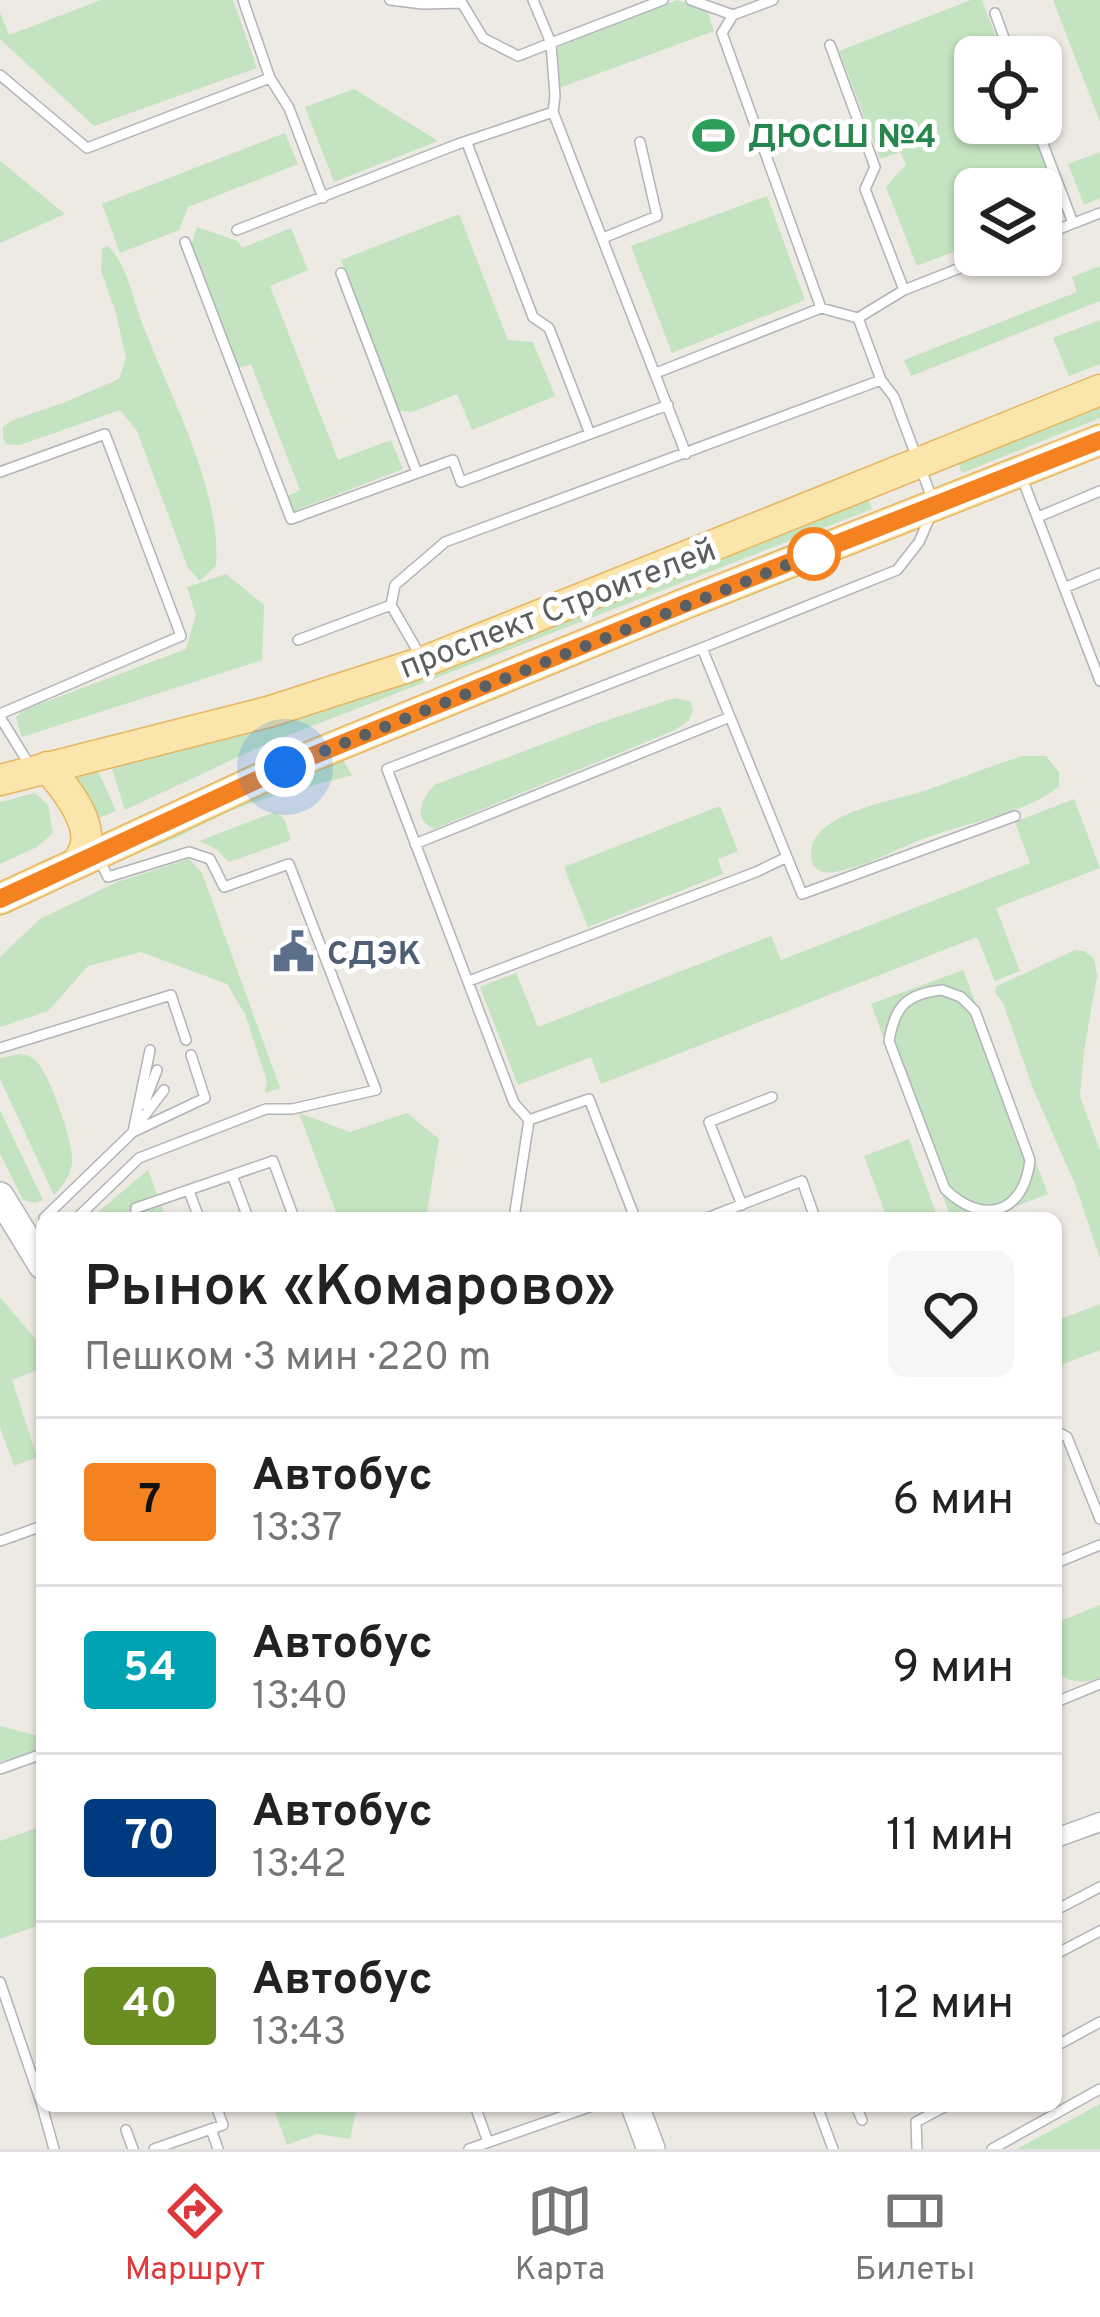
<!DOCTYPE html>
<html lang="ru">
<meta charset="utf-8">
<style>
body{margin:0;font-family:Overpass,sans-serif;background:#f6f6f6;color:#222;height:100vh;display:flex;flex-direction:column;font-size:45px;white-space:nowrap}
*{box-sizing:border-box;margin:0}
p{font-size:39px;color:#767676}
.icon{flex:none;width:66px;height:66px;fill:none;stroke:currentColor;stroke-width:2;stroke-linecap:round;stroke-linejoin:round}
.map{position:relative;flex:1;overflow:hidden}
.details{position:absolute;left:36px;top:1212px;width:1026px;height:900px;display:flex;flex-direction:column;background:#fff;border-radius:18px;box-shadow:0 3px 9px #0004}
.details>*{flex:none}
.badge{padding:0 24px;border-radius:9px;font-size:42px;line-height:78px}
.fabs{position:absolute;left:954px;top:36px;display:grid;gap:24px}
.fabs a{display:grid;place-items:center;width:108px;height:108px;border-radius:18px;background:#fff;box-shadow:0 3px 9px #0004;font-size:60px}
.you{position:absolute;width:60px;height:60px;margin:-30px;border:9px solid #fff;border-radius:50%;background:#1a73e8;box-shadow:0 0 0 18px #1a73e833}
.map>.badge{position:absolute;translate:-50% -50%;box-shadow:0 0 0 6px #fff}
.round{display:grid;place-items:center;flex:none;width:126px;height:126px;border-radius:18px;background:#f6f6f6}
.overview{display:flex;align-items:center;justify-content:space-between;height:204px;padding:0 48px}
h1{font-size:57px;font-weight:600;line-height:90px}
ul{padding:0;list-style:none}
li{display:flex;align-items:center;gap:36px;height:168px;padding:0 48px;border-top:3px solid #e0e0e0}
li div{flex:1}
li b{display:block;font-size:45px}
li em{font-style:normal}
li .badge{min-width:132px;font-weight:700;text-align:center}
.dock{display:flex;justify-content:space-around;align-items:center;height:168px;border-top:3px solid #e0e0e0;background:#fff;font-size:33px;color:#767676}
.dock a{display:grid;justify-items:center;gap:6px}
.dock .current{color:#de383b}
.map>svg:first-child{display:block}
.green{fill:#c4e3c0}
.lines{fill:none;stroke-linecap:round;stroke-linejoin:round}
.lane-casing{stroke:#b0b4b7;stroke-width:12}
.street-casing{stroke:#b0b4b7;stroke-width:21}
.secondary-casing{stroke:#b2b6b9;stroke-width:30}
.primary-casing{stroke:#e8b560;stroke-width:33}
.lane{stroke:#fff;stroke-width:9}
.street{stroke:#fff;stroke-width:18}
.secondary{stroke:#fff;stroke-width:27}
.primary{stroke:#fae5ab;stroke-width:30}
.line-casing{stroke:#fff;stroke-width:27}
.line{stroke:#f58220;stroke-width:18}
.walk{stroke:#5b5f62;stroke-width:12;stroke-dasharray:0 21.6}
.stop-dot{fill:#fff;stroke:#f58220;stroke-width:6}
.labels{text-anchor:middle;stroke-width:10;stroke-linejoin:round;paint-order:stroke}
.leisure-label{font-size:33px;font-weight:bold;fill:#27864d;stroke:#fff;text-anchor:start}
.street-label{font-size:33px;fill:#5b5f62;stroke:#fff}
.service-label{font-size:33px;font-weight:bold;fill:#4e5e75;stroke:#fff;text-anchor:start}
</style>
<div class="map">
<svg width="1100" height="2149" viewBox="0 0 1100 2149">
<rect width="100%" height="100%" fill="#ede9e3"/>
<path class="green" d="M101,0h132l24,68 -163,58 -94,-87v-27l9,23z
M677,0l30,10 7,21 -155,57 -1,-41z
M971,0h11l22,57h-29v66h54l34,87 -22,8v-29h-66v18l-16,7 12,31 -54,21 -31,-79 20,-23 -6,-12 -20,7 -41,-108z
M1053,0h47v122z
M354,89l84,52 -104,41 -29,-75z
M285,133l13,31 -110,43 -9,23 -59,23 -18,-49z
M1100,152v46l-16,7 -16,-41z
M0,161l65,53 -65,29z
M767,196l38,104 -133,53 -41,-107z
M459,214l49,126 25,2 22,54 -83,34 -15,-36 -45,18 -13,-1 -58,-151z
M197,227l41,14 4,7 49,-20 17,42 -38,16 68,174 53,-20 12,29 -109,42 -6,-15 12,-6 -49,-126 -12,4 -48,-123z
M108,246c20,20 24,51 34,77 27,71 80,167 74,243l-16,15 -12,-13 -51,-137 -17,-21 -100,35 -14,-1 -3,-6v-11l10,-7 50,-17 56,-24 7,-21 -10,-45 -15,-42 1,-23z
M1100,266v35l-189,75 -7,-16 173,-68 -5,-15z
M1100,320v44l-31,12 -16,-38z
M1100,403v15l-138,55 -5,-13z
M867,496l5,13 -604,234 -143,67 -14,-44z
M226,574l38,31 -2,55 -240,77 -6,-19 5,-7 165,-62 10,-34 -9,-28z
M675,698l16,4 2,8 -4,10 -14,10 -241,99c-22,-11 -13,-28 0,-44l162,-61z
M338,752l14,23c-43,12 -85,20 -126,38 -26,12 -49,26 -76,35l-4,-7z
M1023,756h23l13,16v14c-27,25 -92,37 -128,50 -30,10 -56,27 -87,34 -8,2 -19,5 -27,-1 -5,-3 -6,-10 -6,-16 2,-42 85,-52 116,-63 32,-11 63,-24 96,-34z
M97,769l19,42 -27,11 -17,-46z
M35,793l13,12 5,28 -16,14 -37,17v-62z
M1074,799l26,69 -104,40 24,63 -25,10 -18,-44 -376,147 -10,-27 -73,28 -38,-98 36,-14 22,54 233,-91 10,24 249,-97 -15,-41z
M720,806l18,45 -20,8 5,15 -135,53 -24,-60z
M275,812l9,6 7,22 -62,22 -13,-13 -17,-8z
M189,859l13,14 78,215 -15,5 2,-12 -22,-67 -18,-30 -86,-32 -53,14 -40,45 -48,16v-70l40,-38 77,-37z
M1075,950l9,1 10,7 3,18 -13,75 -4,45 20,55v107l-25,-74 -41,-93 -31,-88 -8,-11 2,-6z
M963,970l85,224 -63,24h-34l-80,-214z
M20,1054c9,2 10,1 17,8 13,14 37,81 35,100 -1,14 -9,23 -18,33l-54,-116v-21z
M0,1110l43,90 -8,3 -12,-3 -23,-46z
M299,1113l51,19 57,-19 32,26 -13,79h-88z
M909,1139l27,74 -12,5h-37l-23,-62z
M148,1170l18,48h-75z
M0,1297l42,50v21l-30,12 25,77 -23,9 -14,-39z
M1100,1304v46l-44,17v-46z
M1100,1605v73c-15,5 -33,6 -44,-8v-47z
M0,1726l42,11v13l-42,12z
M42,1826v98l-42,15v-98z
M1100,2104v45h-83z
M273,2106h84l-7,33 -33,-5 -30,11z"/>
<g class="lines">
<defs>
<path id="lane" d="M243,0l27,78
M390,0l33,4 39,-1
M663,0l-112,43 4,53 -2,16 133,342
M691,0l42,15 -11,18 99,275
M462,3l21,35 35,18 33,-13 -18,-43
M995,13l16,44
M733,15l40,-15
M830,45l45,122 -10,22 39,101
M0,75l87,73 183,-70 19,30 34,90
M1035,123l38,100
M467,143l66,174 16,11 41,106
M237,230l221,-86 95,-32
M1041,236l59,-23
M603,238l54,-22 -17,-74
M185,242l106,277 162,-59 8,22 207,-77
M341,273l76,200
M858,318l23,62 13,17 39,104
M656,373l165,-65 37,10 46,-28 89,-35
M0,472l105,-38 76,202 -181,78
M1022,478l78,203
M1038,517l62,-26
M1064,588l36,-15
M391,605l4,-20 50,-43 436,-162
M298,640l93,-35 30,52
M0,717l32,52
M415,844l315,-127
M787,857l15,37 213,-78
M469,981l287,-109 31,-15 -85,-209 195,-78 22,-28 11,-25
M942,990l19,7 14,14 55,149c-6,54 -47,66 -85,29l-56,-148c6,-35 17,-47 53,-51z
M0,1048l171,-53 15,45
M144,1104l13,-34
M136,1127l28,-37
M133,1132l17,-82
M232,1175l16,43
M189,1191l10,27
M742,1205l-33,-83 63,-25
M44,1218l89,-86 72,-34 -14,-43
M77,1218l62,-60 127,-49h26l84,-19 -87,-226 -65,23 -14,-28 -21,-7 -81,25 -9,-18
M136,1218v-10l137,-47 21,57
M514,1218l15,-98
M635,1218l-46,-119 -60,21 -15,-17 -127,-334 315,-121
M707,1218l95,-37 13,37
M1056,1431l11,6 33,82
M0,1541l42,-15
M1056,1563l44,-18
M1056,1702l44,-18
M0,1769l42,-15
M1056,1910l44,-23
M1056,1954l44,-23
M0,1982l42,123
M1056,2046l44,-24
M42,2106l12,43
M475,2106l13,36
M817,2106l16,43
M856,2106l6,14
M211,2129l12,-4 -7,-19
M126,2130l7,19
M154,2149l57,-20 7,20
M469,2149l123,-43
M917,2149l-1,-27 30,-16
M992,2149l108,-60"/>
<path id="street" d="M1056,1838l44,-16"/>
<path id="secondary" d="M0,1196l42,69
M635,2106l16,43"/>
<path id="primary" d="M47,767c16,18 43,51 39,77 -1,6 -5,12 -8,18
M0,780l268,-68 155,-50 677,-272
M0,899l285,-132 399,-163 416,-164"/>
</defs>
<use href="#lane" class="lane-casing"/>
<use href="#street" class="street-casing"/>
<use href="#secondary" class="secondary-casing"/>
<use href="#primary" class="primary-casing"/>
<use href="#lane" class="lane"/>
<use href="#street" class="street"/>
<use href="#secondary" class="secondary"/>
<use href="#primary" class="primary"/>
</g>
<g class="lines">
<defs>
<path id="line" d="M0,899l285,-132 399,-163 416,-164"/>
</defs>
<use href="#line" class="line-casing"/>
<use href="#line" class="line"/>
<path class="walk" d="M285,767l529,-213"/>
</g>
<defs>
<symbol id="stadium-bare" viewBox="-9 -9 18 18"><path d="M0-5a6.5 5 0 1 0 0 10a6.5 5 0 1 0 0-10ZM-3.5-1.8h7v3.6h-7Z" fill="#2e9e5b" stroke="#fff" stroke-width="2.5" paint-order="stroke"/></symbol>
<symbol id="civic-bare" viewBox="-9 -9 18 18"><path d="M-.6-6.5H3V-4.5H.6V-3L4-1V1h2V6H-6V1h2V-1L-.6-3ZM-1.2 2.5V6h2.4V2.5Z" fill="#5c6f8a" stroke="#fff" stroke-width="2.5" paint-order="stroke"/></symbol>
</defs>
<g fill-rule="evenodd">
<use href="#stadium-bare" x="684" y="106" width="59" height="59"/>
<use href="#civic-bare" x="264" y="922" width="59" height="59"/>
</g>
<circle class="stop-dot" cx="814" cy="554" r="24"/>
<g class="labels">
<g class="leisure-label">
<text x="748" y="147">ДЮСШ №4</text>
</g>
<g class="street-label">
<text transform="translate(557 607) rotate(-21)" y="12">проспект Строителей</text>
</g>
<g class="service-label">
<text x="327" y="964">СДЭК</text>
</g>
</g>
</svg>
<div class="fabs">
<a><svg class="icon" aria-label="locate" viewBox="0 0 24 24"><circle cx="12" cy="12" r="6"/><path d="M12 2v4M12 18v4M2 12h4M18 12h4"/></svg></a>
<a><svg class="icon" aria-label="layers" viewBox="0 0 24 24"><path d="M12 4l9 5-9 5-9-5zM3 14l9 5 9-5"/></svg></a>
</div>
<div class="you" style="left:285px;top:767px"></div>
<section class="details">
<div class="overview"><div><h1>Рынок «Комарово»</h1><p>Пешком · 3 мин · 220 m</p></div><a class="round"><svg class="icon" aria-label="heart" viewBox="0 0 24 24"><path d="M12 20l-8-8c-3-5 5-10 8-4 3-6 11-1 8 4z"/></svg></a></div>
<ul>
<li><span class="badge" style="background:#f58220;color:#111">7</span><div><b>Автобус</b><p>13:37</p></div><em>6 мин</em></li>
<li><span class="badge" style="background:#00a3b4;color:#fff">54</span><div><b>Автобус</b><p>13:40</p></div><em>9 мин</em></li>
<li><span class="badge" style="background:#003b80;color:#fff">70</span><div><b>Автобус</b><p>13:42</p></div><em>11 мин</em></li>
<li><span class="badge" style="background:#6b8e23;color:#fff">40</span><div><b>Автобус</b><p>13:43</p></div><em>12 мин</em></li>
</ul>
</section>
</div>
<nav class="dock">
<a class="current"><svg class="icon" aria-label="directions" viewBox="0 0 24 24"><path d="M12 3l9 9-9 9-9-9zM9 14v-3h6M13 9l2 2-2 2"/></svg>Маршрут</a>
<a><svg class="icon" aria-label="map" viewBox="0 0 24 24"><path d="M3 6l6-2 6 2 6-2v14l-6 2-6-2-6 2zM9 4v14M15 6v14"/></svg>Карта</a>
<a><svg class="icon" aria-label="tickets" viewBox="0 0 24 24"><path d="M3 7h18v10H3zM15 7v10"/></svg>Билеты</a>
</nav>
